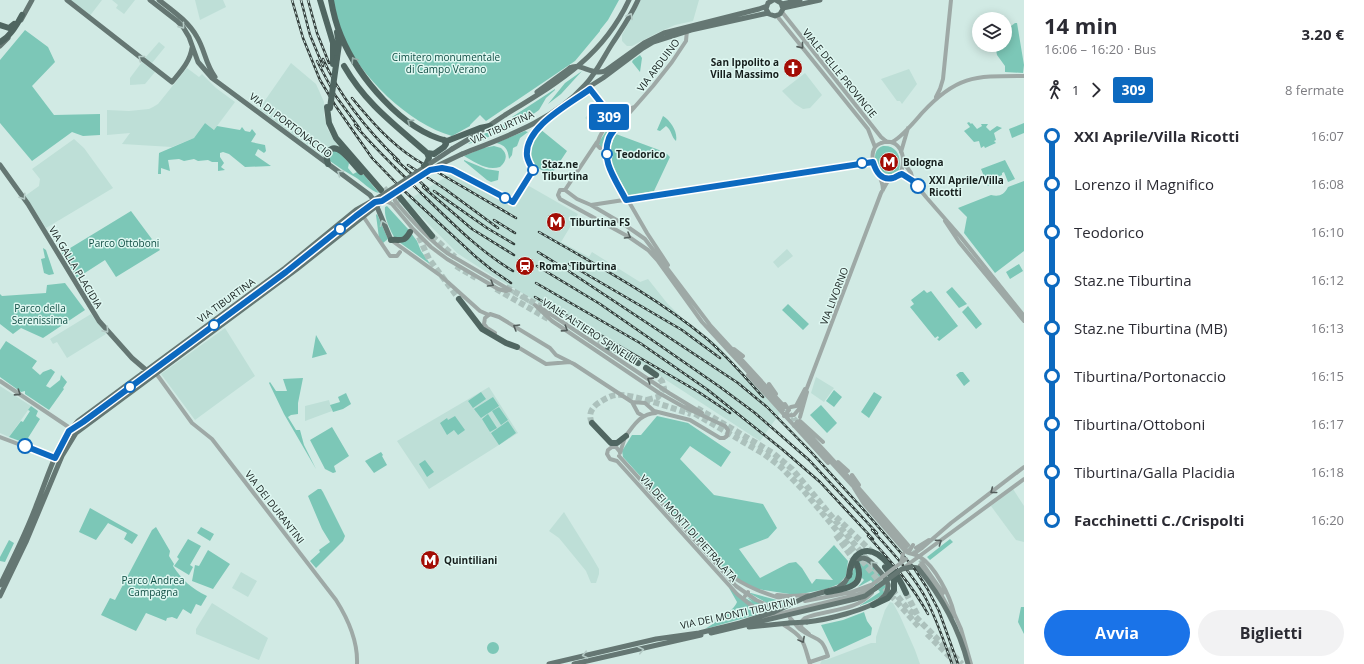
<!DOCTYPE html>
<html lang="it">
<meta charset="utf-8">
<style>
body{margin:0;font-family:"Open Sans",sans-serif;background:#f2f2f3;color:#2b2b33;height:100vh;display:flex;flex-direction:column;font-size:15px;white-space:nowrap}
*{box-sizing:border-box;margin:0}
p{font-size:13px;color:#7c7c81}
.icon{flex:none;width:22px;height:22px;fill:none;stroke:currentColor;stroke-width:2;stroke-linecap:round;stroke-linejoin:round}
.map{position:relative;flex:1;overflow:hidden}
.details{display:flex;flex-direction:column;background:#fff;width:340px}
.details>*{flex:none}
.badge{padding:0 8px;border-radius:3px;font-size:14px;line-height:26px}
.tools{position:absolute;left:972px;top:12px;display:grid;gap:8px}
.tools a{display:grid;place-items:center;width:40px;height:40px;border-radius:50%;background:#fff;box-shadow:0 2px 10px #0003;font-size:20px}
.map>.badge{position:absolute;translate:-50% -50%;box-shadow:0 0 0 2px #fff}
.legs{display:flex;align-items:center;gap:6px;height:44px;padding:0 20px;font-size:13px}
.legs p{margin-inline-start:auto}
.summary{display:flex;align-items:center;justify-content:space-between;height:68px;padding:0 20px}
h1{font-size:22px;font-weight:700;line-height:30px}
.primary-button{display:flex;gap:8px;margin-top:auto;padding:8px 20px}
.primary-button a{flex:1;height:46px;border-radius:24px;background:#1a73e8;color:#fff;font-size:16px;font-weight:700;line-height:46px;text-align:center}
.primary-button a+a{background:#f2f2f3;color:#2b2b33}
ul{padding:0 20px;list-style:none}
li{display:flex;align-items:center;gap:14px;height:48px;font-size:15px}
li i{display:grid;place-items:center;width:6px;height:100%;margin:0 5px;background:currentColor}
li i::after{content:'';width:10px;height:10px;margin:-5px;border:3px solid;border-radius:50%;background:#fff}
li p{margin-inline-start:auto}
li:first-child i{background:linear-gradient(#0000 50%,currentColor 0)}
li:last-child i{background:linear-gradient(currentColor 50%,#0000 0)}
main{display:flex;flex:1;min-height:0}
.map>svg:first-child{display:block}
.built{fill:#bedfd7}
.green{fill:#7cc7b7}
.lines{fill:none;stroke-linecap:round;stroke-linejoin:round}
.minor-tunnel{stroke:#acc1bc;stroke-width:4;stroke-dasharray:4 2;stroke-linecap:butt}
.highway-tunnel{stroke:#acc1bc;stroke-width:6;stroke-dasharray:6 3;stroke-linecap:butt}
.minor{stroke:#9ea9a6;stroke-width:4}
.major{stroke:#657773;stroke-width:5}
.highway{stroke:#506661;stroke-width:6}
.rail-casing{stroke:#333e3b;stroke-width:2.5}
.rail{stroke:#def7f1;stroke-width:1;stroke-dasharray:3;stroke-linecap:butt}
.minor-bridge{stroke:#9ea9a6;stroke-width:4}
.major-bridge{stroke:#657773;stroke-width:5}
.highway-bridge{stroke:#506661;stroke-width:6}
.oneway{stroke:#b4cac5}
.oneway2{stroke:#535d5b}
.oneway3{stroke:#97aea9}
.line-1-casing{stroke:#fff;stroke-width:9}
.line-1{stroke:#0c69bf;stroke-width:6}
.stop-1-dot{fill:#fff;stroke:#0c69bf;stroke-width:2}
.labels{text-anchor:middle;stroke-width:3;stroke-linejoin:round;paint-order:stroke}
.park-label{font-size:10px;fill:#104e44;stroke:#def7f1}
.poi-label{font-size:10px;font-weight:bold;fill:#161f1d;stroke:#def7f1;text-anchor:start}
.street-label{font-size:10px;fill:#161f1d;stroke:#def7f1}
.stop-label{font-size:10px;font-weight:bold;fill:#161f1d;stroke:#def7f1;text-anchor:start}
</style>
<main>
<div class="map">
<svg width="1024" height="664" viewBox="0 0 1024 664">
<rect width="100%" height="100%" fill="#d1eae4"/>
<path class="built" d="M70,0h32l-13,17z
M112,0h23l-11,14 -8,-6 2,-3z
M195,0h28l3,7 -26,13z
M641,0h58l-6,21 -18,4 -18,8 -25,13h-5l-5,-5v-6z
M159,42l6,5 -13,16 -7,-5z
M142,62l13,10 -10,12 -15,1v-7z
M291,63l25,21 8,18v13l3,13 7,12 6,8 -15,10 -66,-49z
M187,68l12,9 3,-3 14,14 19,14 -21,28 -9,-7 -11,15 -22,9 -50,-3 8,-11 -23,2v-25l22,1 20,-2 4,-2 5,-3z
M909,69l8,15 -15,20 -2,-3h-3l-16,-22z
M805,73l17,22 -12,13 -7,1 -8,-5 -13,-13z
M599,103l6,8 2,7 -2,6 -4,4h-3l-13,-10z
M74,139l10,9 29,40 -67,40 -21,-32 14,-10 1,-7 -8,-10z
M451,174l65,33 2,-21h11l49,28 -17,28 28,15 3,-5 48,30 8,-3 19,24 13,13 37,29 63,68 -20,28 -157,-102 -109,-62 -37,-24 -51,-52z
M787,249l6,7 -15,12 -5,-6z
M91,314l15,20 -39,24 -10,-16 -4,2 -3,-5z
M225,328l30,48 -60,44 -34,-46z
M816,377l18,11 -10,14 -13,-9z
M0,386l31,20 -22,31 -9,-4z
M489,387l29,46 -89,56 -32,-48z
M329,400l3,11 -27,10v-15z
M1013,489l11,17v36l-8,-2 -25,-34z
M564,512l28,45 7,12v5l-3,9h-5l-5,-12 -27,-33 -10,-7z
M241,572l16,9 -9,16 -16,-9z
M890,602l3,1 7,13 15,34 5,14h-100l2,-4h4l45,-17h5v-6l9,-27z
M212,603l56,35 -9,22 -63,-26v-5z"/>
<path class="green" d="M333,0h286l-11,20 -8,10v1l-25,30 -89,60 -6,-6 -10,10v1l-18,10c-43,-12 -93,-60 -109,-101 -5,-11 -7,-23 -10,-35z
M1015,23h2l7,42 -1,8 -18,-1v-6l-8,-11 -2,-10h10v-19h6z
M25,30l23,17 7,15 -23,24 22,29 46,-1v21l-17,1 -11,-4 -40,29 -32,-38v-63z
M640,55l2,3 -2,14 -8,-10 1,-2z
M582,71l-21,23 -13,10 17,-21z
M555,89v1l-9,8 -7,12 -7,5 -1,-2 -12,7 -5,-1 -2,-2z
M663,116c8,5 15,16 13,25 -5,-4 -4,-11 -10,-15l-6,5 -3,-1z
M615,119h3v3l-8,11 -5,13 -4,1 -2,-3v-2l13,-20z
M513,120l1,5 -32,15 -14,4 26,-16 3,3 5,-3 -1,-2z
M969,122l2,2 1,-1 5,6 5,-3 -1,-2h7l-2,3 4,4 7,-5 5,2 -8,5 2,7 -2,1 2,2 -11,5 -1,-2 -3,2 -2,-7 -5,1 -10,-11 6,-4 -3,-4z
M205,123l9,7 3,-4 23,4 2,-3 3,4 5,1 2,-3 4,5 -5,8 14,3 1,6 -2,2 -6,-4 -3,6 16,11 -26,1 -16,-13 -6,-2 -3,1v4l4,6 -3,4 4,3 -7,1v-9h-6l-4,-2 -10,1 -4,-2 -10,2 -5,-2 -11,1 2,11 -9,-3v6h-3l1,-21 35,-15z
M1024,123v10l-12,5 -3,-9z
M540,129l27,22 -16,24c-6,-3 -14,-7 -19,-12 -9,-9 3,-26 8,-34z
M525,131l3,1 -8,6 -3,8 -4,2 -1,7 -3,4c-1,-10 -4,-14 -13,-16z
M616,134l43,16 2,2 6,2 3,3 -16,34 -26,5 -15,-30 -2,-5 2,-5h-2v-11z
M494,146l7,2c7,6 6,13 -1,19 -14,4 -25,-5 -36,-11l19,-8z
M883,146c14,-1 19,11 16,24 -16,22 -35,-19 -16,-24z
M337,150l12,13 -1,5 5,6 4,-2 7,3 15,18c-9,-2 -17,-12 -24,-16 -9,-5 -17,-10 -25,-16l-1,-6 1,-3z
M464,160l22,9 13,2 -1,9 -7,2 -4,-2 -23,-19z
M1005,160l10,19 -7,3 -4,-10 -2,1v2l-7,3 -1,-2 -3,1 2,6 -5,3 -7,-17z
M1024,181v70l-29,22 -31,-40 3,-16 -9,-9 33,-13c8,2 13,0 17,-8z
M387,206l21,23v2l-4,6h-10l-1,-2c-4,-8 -9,-18 -8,-28z
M131,211l29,39 -44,27 -11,-17 -28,18 -15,-25z
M377,214l11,25 -5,4 -4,-5 -3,-23z
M411,233l6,8 4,10 10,14 -32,-23z
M43,248l3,2 8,24 -5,1 -5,-2 -3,-14 4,-1z
M1019,264l4,7 -13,8 -4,-7z
M65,283l20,27 -42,28 -22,-10 -8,6 -13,-10v-30l2,2 44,-3 1,-8z
M952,287l15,17 -8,4 -13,-16z
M924,290l3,3 4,-2 27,35 -19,15 -2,-2 2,-1 -1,-2 -3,2 -25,-31 4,-3 -3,-4z
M788,304l21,20 -6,6 -21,-20z
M968,306l14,18 -6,5 -14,-17z
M316,335l11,19 -15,4z
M6,341l31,20 -5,7 8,7 3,-3 8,-3 4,3 -9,14 4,2 10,-8 1,-5 6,7 -4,6 1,1 -15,21 -24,-16v-3l-4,1 -21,-15v-27z
M960,372h3l7,9 -6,5 -8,-11z
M303,378l-5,25v11l-7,1 -3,2 8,13h4l4,15 12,24 -32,-55 -15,-31 1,-1 6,9h11l-4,-12z
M834,390l8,7 -8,10 -8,-6z
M481,392l5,7 -13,9 -5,-7z
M874,392l8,5 -13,21 -8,-6z
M346,393l5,11 -8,5 -10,3 -3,-7 10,-3 -2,-5z
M493,397l6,9 -18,12 -7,-9z
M821,405l16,18 -10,10 -17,-18z
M31,406l7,5 -2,5 4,3 -12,19 3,2 -3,4 -19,-7 12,-16 2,1 7,-11 -2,-1z
M499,407l9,13 -7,5 -9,-14z
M488,414l9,14 -7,4 -8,-13z
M455,416l10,14 -7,5 -4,-5 -7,5 -7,-12 7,-5 1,2z
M657,416l31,7 43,29 -10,15 -31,-21 -10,13 34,36 49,9 14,24 -9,10 -29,11 21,29 29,-15 7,-1 6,6 10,16 4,-5 17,1 -15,-18 16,-17 14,16 -2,15 -7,8 -13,5 -30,6 -39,-6 -16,-8 -15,-10 -103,-114 -1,-6 10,-16h9z
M508,421l8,12 -17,12 -8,-12z
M332,427l17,29 -15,10 2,6 -3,1 -8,-4 -15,-29z
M381,452l2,3 -1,1 5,9 -13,8 -9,-12z
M425,460l9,12 -7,5 -8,-13z
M318,489h3l2,3 22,44 -2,5 -27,27 -6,-7 10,-9 -1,-2 11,-8 -8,-13 -14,-33z
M90,508l48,27 -6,9 -8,-5 3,-6 -19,-10 -12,17 -17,-8z
M156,527l14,24 -1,5 5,8 -1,2c9,14 19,23 34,30l-6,10 -5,-2 -5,10 -8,-5 -6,10 -5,-2 -5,1 -1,3 -20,-8 -10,18 -35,-16 9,-17 5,2 37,-70z
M201,527l13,7 -4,7 -13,-8z
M188,539l13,7 -11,19 3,2 -4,8 -15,-9 5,-7 -2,-2z
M950,539l3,3 -23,18 -3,-3z
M9,540l5,3 -9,19 -5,-1v-4z
M208,550l22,14 -17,25 -21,-8 3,-16 4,1z
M860,560h8c21,24 29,34 -9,46l21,-14 -9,-12 -13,7 6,-7 -6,-6 -5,8 -10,5c9,-9 9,-20 17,-27z
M729,588l23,14 -5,-5 26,13 -68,19c8,-5 29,-18 32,-27z
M749,593h2l37,10 -9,4 -12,-4z
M1021,607h3v27l-6,-12z
M864,612l3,9 5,7 -1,7 -37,17 -13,-27 22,-5z
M487 648a6 6 0 1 1 12 0a6 6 0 1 1-12 0Z"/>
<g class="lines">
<path class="minor-tunnel" d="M510,290l25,15
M786,409l13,14
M787,414l10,11
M909,546l13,17"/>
<path class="highway-tunnel" d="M384,188l14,16
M432,236l23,21
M419,237l10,22 30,40
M456,266l20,12
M506,287l39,22
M496,289l54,31
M589,339l19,8
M647,400l11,-3 6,-9 -2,-7 -6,-6
M697,408l76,45 19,16 17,20 99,120 54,55
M687,409l77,45 17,13 23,24 84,101 32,36
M592,423c-4,-8 -1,-14 5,-19 6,-4 12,-8 19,-9 15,-2 58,14 75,19
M836,517l38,37
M836,535l20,28
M906,593l12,23
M927,634l30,30"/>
<path class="minor" d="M782,12l99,125 6,5
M777,16l91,113 7,18
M936,97l4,-8 3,-10 8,-79
M892,142c10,-5 23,-21 30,-29 35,-38 53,-37 102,-37
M600,148l-3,-3c2,-11 13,-26 22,-32 4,-3 10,-4 15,-6
M901,152l7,-24
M904,163l7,10 2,8 13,16 34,39 64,80
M899,174l14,7
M881,176c29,15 30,-43 0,-33 -5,2 -7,4 -8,9 -3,15 10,23 10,38
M565,190l32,-48
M398,195l-3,3v3c16,19 32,37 52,52l63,37
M382,201l6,1 4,2 21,25 18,18 16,12 51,30 8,2 4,-1
M591,205l282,-43
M363,216l27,40h7l3,-4
M945,221l14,21 65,79
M391,240l50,36 39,35 9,4
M668,265l-21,-32 -36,-62 -4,-11v-14l4,-12 42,-48 19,-24 14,-21 1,-11
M540,307l129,86 33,20
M495,333l-8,-5 -3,-4 1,-6 5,-4 9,3 51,31 6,7 18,9 58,38 13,1 9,8 36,9 30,18h4l3,-2 1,-6 -3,-4 -43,-20 -23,-13 -107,-72 -17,-16
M516,346l30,18 24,-2
M734,349l9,7
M154,374l4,2 34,47 20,16 124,161c12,19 22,41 21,64
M748,375l80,88
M0,381l73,49
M769,384l7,10
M632,402l6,11 5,3
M791,407l5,-1 9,-17
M783,410l-81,-88 -44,-61 -10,-11 -19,-13 -69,-38 -2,-4 2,-5h5l12,9 14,6 34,20 20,14 65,86 75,82
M784,416l10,-1 5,-6 82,-216 8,-14
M784,416l5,-6 -4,-6
M800,417l7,-25
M799,423l58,63 51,59
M797,425l74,81 35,41
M794,426l3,-4 3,-1 23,21
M0,437l55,21
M624,438c10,-12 15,-24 32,-25
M620,452l-4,-5h-4l-4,3 -1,4 3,5 7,2 10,11 110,122 11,9 15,10
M620,453l5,-16
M619,456l117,130 20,14 20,9
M838,462l10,9
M852,475l7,10
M854,488l10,16 40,46c5,5 11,3 16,7 15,9 30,39 34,56
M916,548l13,-8
M905,551l5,-1 3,-5
M913,554l9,-6 29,-25 73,-56
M910,563l114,-84
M922,563l21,30
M920,565l18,24 15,27
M726,572c19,15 40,22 63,29
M777,595l13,1 18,-1
M805,601l47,-9 19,-7
M953,611l8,18 10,35
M766,617l90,-22 10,-4 7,-7
M790,618c4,4 7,9 11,12 16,12 20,4 27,26l-18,6
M784,625c21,13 19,16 26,39
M809,634l-8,-7 1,-6 3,-3c23,-9 50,-6 67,-25"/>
<path class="major" d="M67,0l105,82c8,-10 18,-20 20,-34
M150,0l27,21 6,6 6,10 9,25 14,16 158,117 5,7 16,38
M159,0c14,11 29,21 38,37 8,13 8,26 18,40
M773,0l-5,3 -2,6 3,5 6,2 5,-2 3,-5 -2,-6 -5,-3
M782,4l18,-4
M783,8l37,-8
M21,20l11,-20
M0,46l8,-8
M605,71l39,-28 20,-10 95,-24 8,-3
M537,92l33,-24
M581,92l22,-14 40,-30 10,-6 38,-12 77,-17
M505,115c52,-32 97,-57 124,-115
M452,149l17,-10 39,-26
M462,154c43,-17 91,-33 123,-69 11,-12 18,-27 27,-41 9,-14 19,-28 26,-44
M0,165l28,39 71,117 33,37 14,12 8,4
M911,567l7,1c23,28 41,60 50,96
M0,585c13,-26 26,-52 36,-79 12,-29 20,-62 42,-85l207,-153 71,-58 25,-14
M0,596l26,-54 36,-86 14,-23 221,-164 87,-69
M807,622c18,-2 62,-12 75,-24 4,-3 6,-8 6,-13 -1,-7 -8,-13 -12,-18 -7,-9 -17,-14 -23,-1
M749,627l40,-4
M711,633l144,-34 10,-3 11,-8
M549,664l107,-25 43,-6 41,-10 34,-11 32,-15 32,-9 7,-6 5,-8
M574,664l127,-29"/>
<path class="highway" d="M320,0l13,43v21
M331,0c2,12 5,24 10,36 17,41 61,94 106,105l33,-13 10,-2
M0,25l9,3 5,-4
M337,32l2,12 -2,14
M0,42c10,-5 17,-17 22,-27
M344,66c22,38 50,58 83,87l2,5 -3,7
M327,107l2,16 7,15 45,52
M427,153l7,1 10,-7 2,-3 -2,-4
M328,164c-1,-4 -3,-9 1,-13 9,-11 25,15 32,21
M398,195l34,41
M391,240c10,-1 13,3 19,-8
M459,299l23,30 24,14 11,4
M608,347l13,5 17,11
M646,368l10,7
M592,423l19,20h6l9,-7
M849,576c1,-9 3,-20 13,-24 19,-7 38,27 44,41
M827,592c17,-3 39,-4 30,-28
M873,605l15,-7 6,-8v-10l-9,-13"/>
<defs>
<path id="rail" d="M292,0l11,38 17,42 15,25 37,53 28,29 76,70 16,13 19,13
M301,0l9,35 13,31
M308,0l9,33 12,30
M323,59c17,38 46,73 76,102
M317,61l18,34 25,34
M352,98c19,23 38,45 63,61l101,59
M355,125c21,25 44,46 67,69 29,28 56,56 91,77
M394,158l34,31
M408,165l37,24 53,39
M423,187l49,42 42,26
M434,191l53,37 27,16
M494,220l21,13
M539,232c57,33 116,64 167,106 21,18 39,39 57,59
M538,252l29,18 171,113 29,24 44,45 51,56 52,60 13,20 12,23 19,53
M569,264l113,66 38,28
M537,266l63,38 120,83 35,26 54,47 68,73
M536,283l104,60 68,47 75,60 37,32 53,57
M535,297l162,94 33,22
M872,530c19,21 38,41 52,65 12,22 20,46 28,69
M868,536c22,24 44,49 60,78"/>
</defs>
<use href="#rail" class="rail-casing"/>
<use href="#rail" class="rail"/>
<path class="minor-bridge" d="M901,563l2,-9
M904,568l6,-5
M873,584l33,-25
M745,596l3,-4"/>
<path class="major-bridge" d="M570,68c10,-6 22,8 35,3
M381,196l71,-47
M384,200l55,-35 23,-11
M876,588l26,-19 9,-2
M789,623l18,-1"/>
<path class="highway-bridge" d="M330,108l7,-50
M424,166l2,-1"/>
</g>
<defs><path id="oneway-chevron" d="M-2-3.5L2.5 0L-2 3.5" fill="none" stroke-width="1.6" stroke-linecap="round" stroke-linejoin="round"/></defs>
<g class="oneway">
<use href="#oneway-chevron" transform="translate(630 16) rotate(-61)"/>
<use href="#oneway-chevron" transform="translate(182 26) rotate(51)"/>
<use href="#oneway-chevron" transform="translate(141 58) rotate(-142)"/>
<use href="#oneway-chevron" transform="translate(340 173) rotate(-143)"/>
<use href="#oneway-chevron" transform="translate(23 197) rotate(56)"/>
<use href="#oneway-chevron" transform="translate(383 223) rotate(-111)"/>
<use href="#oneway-chevron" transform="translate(106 330) rotate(48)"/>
<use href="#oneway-chevron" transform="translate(873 564) rotate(-133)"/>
<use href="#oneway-chevron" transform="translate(641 650) rotate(-13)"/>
<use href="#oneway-chevron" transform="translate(585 655) rotate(167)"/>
</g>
<g class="oneway2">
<use href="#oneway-chevron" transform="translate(801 46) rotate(51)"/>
<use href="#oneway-chevron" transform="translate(628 236) rotate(30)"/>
<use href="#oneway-chevron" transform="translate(491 284) rotate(30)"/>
<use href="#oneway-chevron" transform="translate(516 327) rotate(-149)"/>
<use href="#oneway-chevron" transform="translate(565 329) rotate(33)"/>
<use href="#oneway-chevron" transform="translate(650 380) rotate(-147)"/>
<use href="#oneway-chevron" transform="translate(18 393) rotate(33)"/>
<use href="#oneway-chevron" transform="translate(993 491) rotate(142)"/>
<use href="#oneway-chevron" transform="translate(939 542) rotate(-35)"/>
<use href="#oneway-chevron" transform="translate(802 640) rotate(62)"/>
</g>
<g class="oneway3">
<use href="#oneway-chevron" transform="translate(354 60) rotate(-123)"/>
<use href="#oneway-chevron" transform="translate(410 122) rotate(-143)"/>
</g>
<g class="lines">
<defs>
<path id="line-1" d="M25,446l30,12 14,-27 14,-9 203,-150 70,-56 19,-14 7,-1 48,-31 12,-2 10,2 61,32 20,-32c-2,-4 -5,-8 -6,-14 -3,-29 43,-52 63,-67l18,23 1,12 8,-9 3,4c-1,7 -8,12 -11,19 -9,23 7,42 17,62l247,-38c3,10 8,19 20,16 3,-1 5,-3 9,-4l11,7 5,5"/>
</defs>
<use href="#line-1" class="line-1-casing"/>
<use href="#line-1" class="line-1"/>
</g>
<defs>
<symbol id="church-disc" viewBox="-11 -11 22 22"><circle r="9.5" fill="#a30d05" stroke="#def7f1"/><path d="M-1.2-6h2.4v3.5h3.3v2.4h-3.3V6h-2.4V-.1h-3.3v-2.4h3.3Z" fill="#fff"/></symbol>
<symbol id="metro-disc" viewBox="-11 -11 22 22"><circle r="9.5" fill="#a30d05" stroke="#def7f1"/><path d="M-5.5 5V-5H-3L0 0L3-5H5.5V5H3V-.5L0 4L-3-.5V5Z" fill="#fff"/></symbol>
<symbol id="station-disc" viewBox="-11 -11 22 22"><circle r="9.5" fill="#a30d05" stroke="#def7f1"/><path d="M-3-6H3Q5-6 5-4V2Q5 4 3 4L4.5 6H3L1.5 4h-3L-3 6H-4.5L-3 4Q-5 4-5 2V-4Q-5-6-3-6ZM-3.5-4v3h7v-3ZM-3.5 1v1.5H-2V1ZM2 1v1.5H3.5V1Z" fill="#fff"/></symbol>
</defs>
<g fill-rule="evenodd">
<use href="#church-disc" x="782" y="57" width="22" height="22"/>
<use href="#metro-disc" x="878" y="151" width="22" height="22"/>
<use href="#metro-disc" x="545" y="211" width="22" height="22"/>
<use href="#station-disc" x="514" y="255" width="22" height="22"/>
<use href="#metro-disc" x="419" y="549" width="22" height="22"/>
</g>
<g class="stop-1-dot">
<circle cx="607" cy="154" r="5"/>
<circle cx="862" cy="163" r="5"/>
<circle cx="533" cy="170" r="5"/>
<circle cx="918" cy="186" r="7"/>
<circle cx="505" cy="198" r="5"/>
<circle cx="340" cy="229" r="5"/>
<circle cx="214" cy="325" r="5"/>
<circle cx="130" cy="387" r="5"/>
<circle cx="25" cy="446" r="7"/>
</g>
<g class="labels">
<g class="park-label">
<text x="446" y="61">Cimitero monumentale<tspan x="446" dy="12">di Campo Verano</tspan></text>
<text x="124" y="247">Parco Ottoboni</text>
<text x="40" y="312">Parco della<tspan x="40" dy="12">Serenissima</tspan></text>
<text x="153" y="584">Parco Andrea<tspan x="153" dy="12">Campagna</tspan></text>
</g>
<g class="poi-label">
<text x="779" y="66" text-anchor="end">San Ippolito a<tspan x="779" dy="12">Villa Massimo</tspan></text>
<text x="903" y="166">Bologna</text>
<text x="570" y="226">Tiburtina FS</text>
<text x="539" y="270">Roma Tiburtina</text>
<text x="444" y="564">Quintiliani</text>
</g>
<g class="street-label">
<text transform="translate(658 65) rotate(-53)" y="4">VIA ARDUINO</text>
<text transform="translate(840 73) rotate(51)" y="4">VIALE DELLE PROVINCIE</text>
<text transform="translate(291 125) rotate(37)" y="4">VIA DI PORTONACCIO</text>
<text transform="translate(502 127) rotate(-24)" y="4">VIA TIBURTINA</text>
<text transform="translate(76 267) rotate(59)" y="4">VIA GALLA PLACIDIA</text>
<text transform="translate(834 296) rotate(-69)" y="4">VIA LIVORNO</text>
<text transform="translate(226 300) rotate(-36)" y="4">VIA TIBURTINA</text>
<text transform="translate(590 331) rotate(33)" y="4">VIALE ALTIERO SPINELLI</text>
<text transform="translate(275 507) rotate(52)" y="4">VIA DEI DURANTINI</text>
<text transform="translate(689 528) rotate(48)" y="4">VIA DEI MONTI DI PIETRALATA</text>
<text transform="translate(738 613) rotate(-12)" y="4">VIA DEI MONTI TIBURTINI</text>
</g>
<g class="stop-label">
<text x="616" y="158">Teodorico</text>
<text x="542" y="168">Staz.ne<tspan x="542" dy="12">Tiburtina</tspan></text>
<text x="929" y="184">XXI Aprile/Villa<tspan x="929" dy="12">Ricotti</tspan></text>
</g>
</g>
</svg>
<div class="tools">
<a><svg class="icon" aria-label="layers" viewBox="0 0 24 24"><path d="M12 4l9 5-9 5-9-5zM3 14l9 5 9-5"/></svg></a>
</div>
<b class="badge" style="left:609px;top:117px;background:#0c69bf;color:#fff">309</b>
</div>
<section class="details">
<div class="summary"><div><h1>14 min</h1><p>16:06 – 16:20 · Bus</p></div><b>3.20 €</b></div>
<div class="legs"><svg class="icon" aria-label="walk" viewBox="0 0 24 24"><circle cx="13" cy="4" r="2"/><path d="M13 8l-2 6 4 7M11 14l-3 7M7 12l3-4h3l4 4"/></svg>1<svg class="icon" aria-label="forward" viewBox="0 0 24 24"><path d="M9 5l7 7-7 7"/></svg><b class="badge" style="background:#0c69bf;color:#fff">309</b><p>8 fermate</p></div>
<ul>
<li><i style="color:#0c69bf"></i><b>XXI Aprile/Villa Ricotti</b><p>16:07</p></li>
<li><i style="color:#0c69bf"></i><span>Lorenzo il Magnifico</span><p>16:08</p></li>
<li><i style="color:#0c69bf"></i><span>Teodorico</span><p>16:10</p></li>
<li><i style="color:#0c69bf"></i><span>Staz.ne Tiburtina</span><p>16:12</p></li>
<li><i style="color:#0c69bf"></i><span>Staz.ne Tiburtina (MB)</span><p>16:13</p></li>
<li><i style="color:#0c69bf"></i><span>Tiburtina/Portonaccio</span><p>16:15</p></li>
<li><i style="color:#0c69bf"></i><span>Tiburtina/Ottoboni</span><p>16:17</p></li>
<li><i style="color:#0c69bf"></i><span>Tiburtina/Galla Placidia</span><p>16:18</p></li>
<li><i style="color:#0c69bf"></i><b>Facchinetti C./Crispolti</b><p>16:20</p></li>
</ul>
<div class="primary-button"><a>Avvia</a><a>Biglietti</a></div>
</section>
</main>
